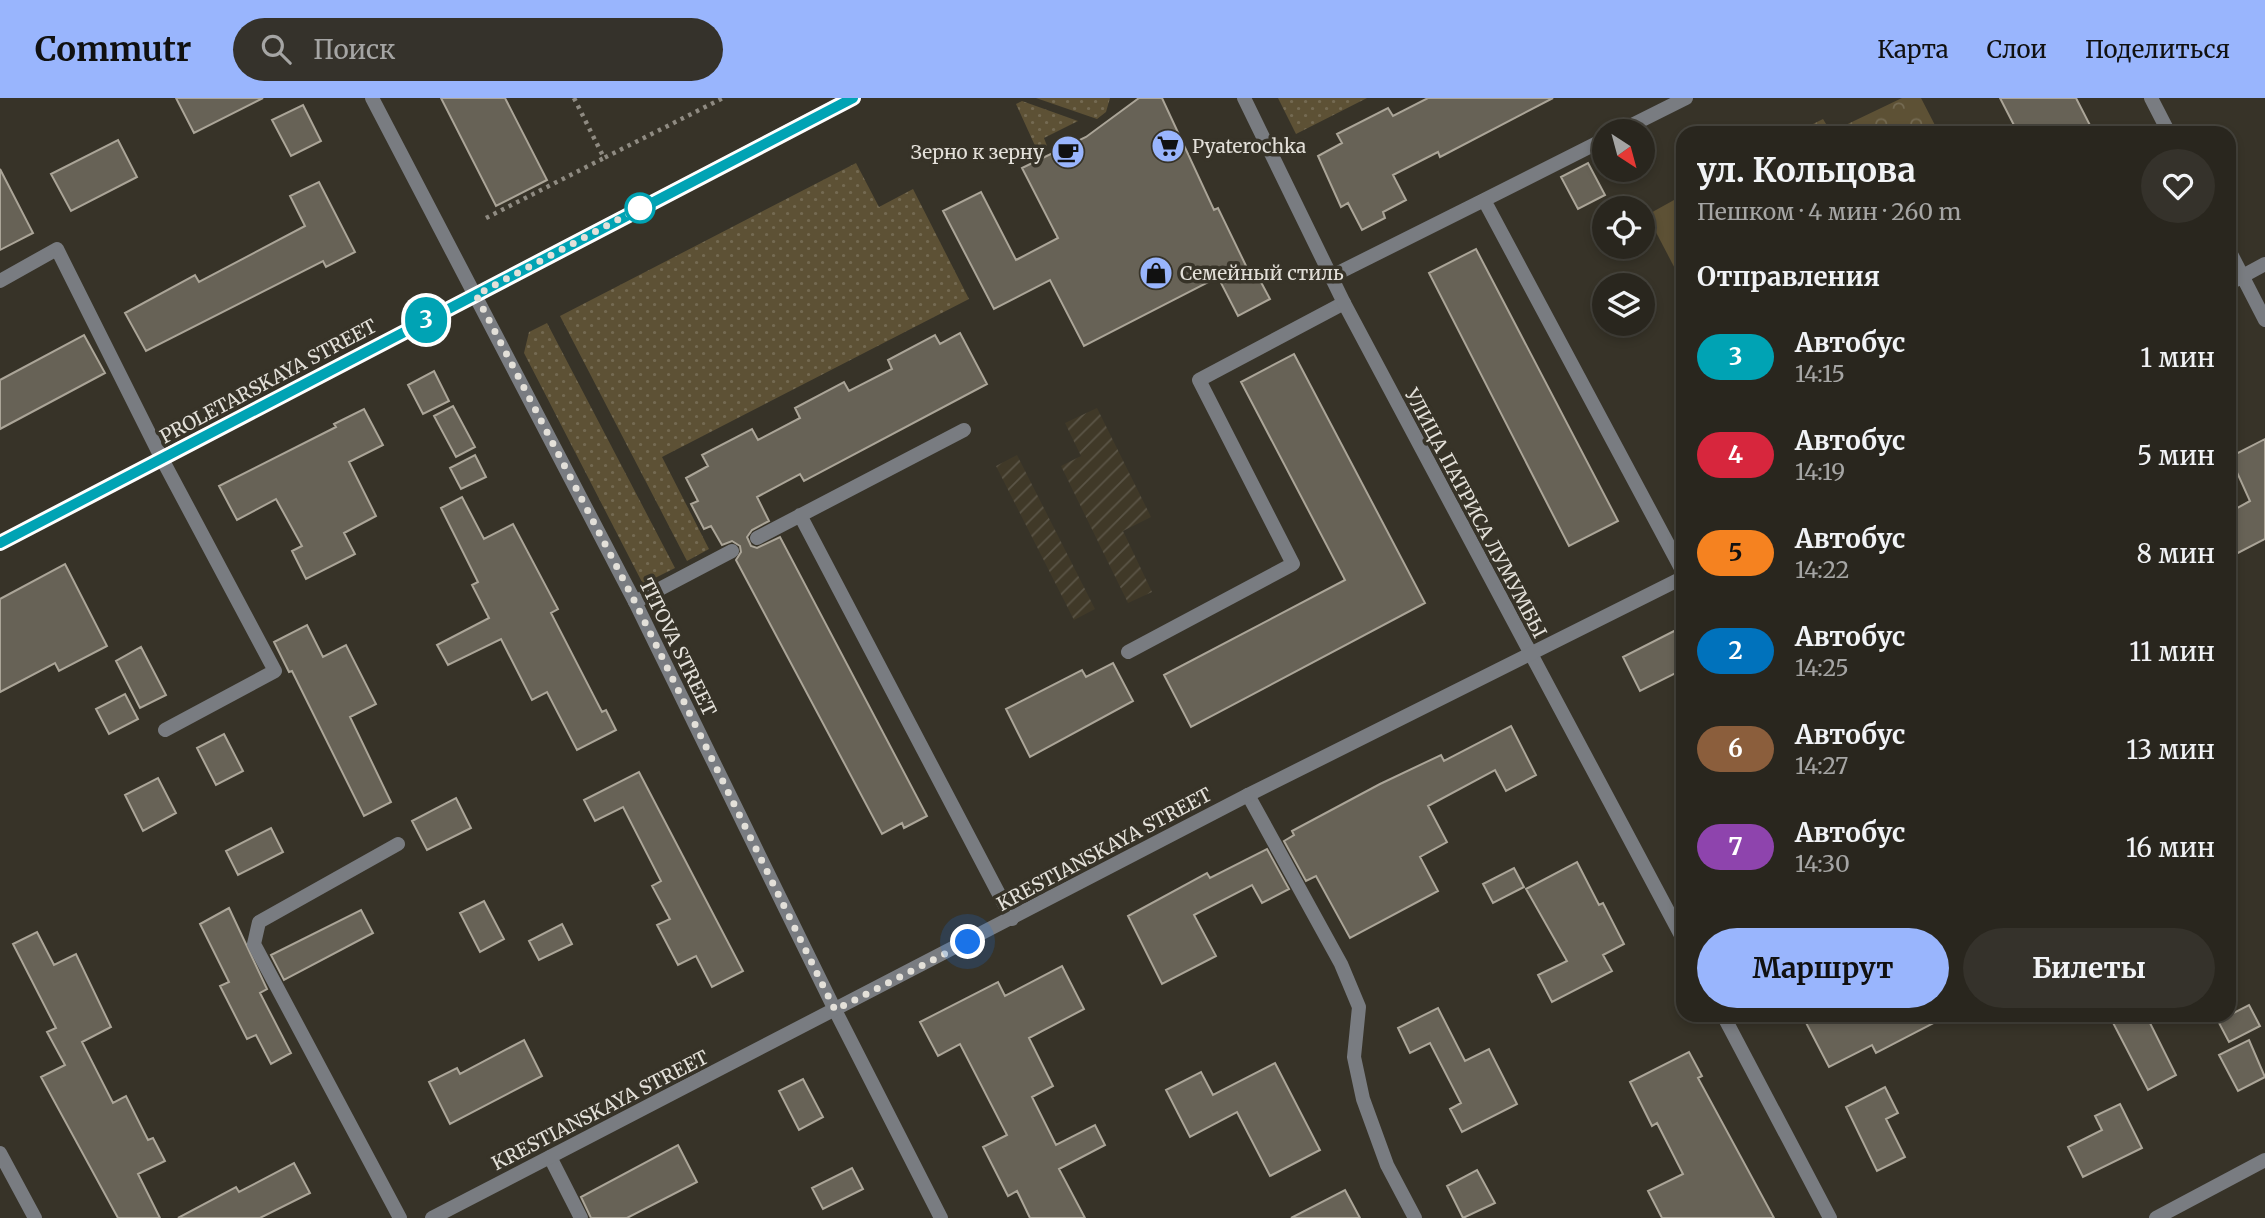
<!DOCTYPE html>
<html lang="ru">
<meta charset="utf-8">
<style>
body{margin:0;font-family:Merriweather,serif;background:#35322b;color:#f1f3f6;height:100vh;display:flex;flex-direction:column;font-size:26px;white-space:nowrap}
*{box-sizing:border-box;margin:0}
p{font-size:23px;color:#a5a5a4}
.icon{flex:none;width:38px;height:38px;fill:none;stroke:currentColor;stroke-width:2;stroke-linecap:round;stroke-linejoin:round}
.map{position:relative;flex:1;overflow:hidden}
.details{position:absolute;left:1676px;top:28px;width:560px;height:896px;display:flex;flex-direction:column;background:#29261e;border-radius:21px;box-shadow:0 4px 10px #0003,0 0 0 2px #45433c}
.details>*{flex:none}
.badge{padding:0 14px;border-radius:23px;font-size:24px;line-height:46px}
.needle{width:46px;rotate:144deg}
.buttons{position:absolute;left:1592px;top:21px;display:grid;gap:14px}
.buttons a{display:grid;place-items:center;width:63px;height:63px;border-radius:50%;background:#29261e;box-shadow:0 4px 10px #0003,0 0 0 2px #45433c;font-size:35px}
.you{position:absolute;width:35px;height:35px;margin:-18px;border:5px solid #fff;border-radius:50%;background:#1a73e8;box-shadow:0 0 0 10px #1a73e833}
.map>.badge{position:absolute;translate:-50% -50%;box-shadow:0 0 0 4px #fff}
h2{padding:0 21px;font-size:26px;line-height:63px}
.round{display:grid;place-items:center;flex:none;width:74px;height:74px;border-radius:37px;background:#35322b}
.head{display:flex;align-items:center;justify-content:space-between;height:119px;padding:0 21px}
h1{font-size:33px;font-weight:700;line-height:52px}
.action{display:flex;gap:14px;margin-top:auto;padding:14px 21px}
.action a{flex:1;height:80px;border-radius:42px;background:#99b5fd;color:#111;font-size:28px;font-weight:700;line-height:80px;text-align:center}
.action a+a{background:#35322b;color:#f1f3f6}
ul{padding:0;list-style:none}
li{display:flex;align-items:center;gap:21px;height:98px;padding:0 21px}
li div{flex:1}
li b{display:block;font-size:26px}
li em{font-style:normal}
li .badge{min-width:77px;font-weight:700;text-align:center}
header{display:flex;align-items:center;gap:42px;box-sizing:border-box;height:98px;padding:0 35px;background:#99b5fd;color:#111}
header strong{font-size:33px}
nav{display:flex;gap:38px;margin-inline-start:auto;font-size:24px}
.search{width:490px;height:63px;background:#35322b;display:flex;align-items:center;gap:18px;box-sizing:border-box;padding:0 24px;border-radius:38px;color:#a5a5a4;font-size:26px}
.map>svg:first-child{display:block}
.industrial{fill:url(#industrial-furrows)}
.grass{fill:url(#grass-dots)}
.park{fill:url(#park-crowns)}
.pitch{fill:#5d5135}
.building{fill:#676256;stroke:#aba598;stroke-width:2}
.lines{fill:none;stroke-linecap:round;stroke-linejoin:round}
.path{stroke:#8f8b82;stroke-width:4.5;stroke-dasharray:3.5 5;stroke-linecap:butt}
.service{stroke:#797c81;stroke-width:14}
.minor{stroke:#797c81;stroke-width:14}
.tertiary{stroke:#797c81;stroke-width:14}
.secondary{stroke:#a1a4ad;stroke-width:14}
.line-casing{stroke:#fff;stroke-width:16}
.line{stroke:#00a3b4;stroke-width:10}
.walk{stroke:#e3e0d9;stroke-width:7;stroke-dasharray:0 12.6}
.stop-dot{fill:#fff;stroke:#00a3b4;stroke-width:3.5}
.labels{text-anchor:middle;stroke-width:7;stroke-linejoin:round;paint-order:stroke}
.poi-label{font-size:19px;fill:#e3e0d9;stroke:#373328;text-anchor:start}
.street-label{font-size:19px;fill:#e3e0d9;stroke:#373328}
</style>
<header>
<strong>Commutr</strong>
<div class="search"><svg class="icon" aria-label="search" viewBox="0 0 24 24"><circle cx="10" cy="10" r="6"/><path d="M15 15l6 6"/></svg>Поиск</div>
<nav><a>Карта</a><a>Слои</a><a>Поделиться</a></nav>
</header>
<div class="map">
<svg width="2265" height="1120" viewBox="0 0 2265 1120">
<defs>
<pattern id="industrial-furrows" width="10" height="10" patternUnits="userSpaceOnUse" patternTransform="scale(1.75)"><rect width="10" height="10" fill="#403928"/><path d="M-1 1l2-2M0 10L10 0M9 11l2-2" fill="none" stroke="#5b5547"/></pattern>
<pattern id="grass-dots" width="8" height="8" patternUnits="userSpaceOnUse" patternTransform="scale(1.75)"><rect width="8" height="8" fill="#5d5135"/><path d="M2 2h.1M6 6h.1" fill="none" stroke="#746a52" stroke-width="1.8" stroke-linecap="round"/></pattern>
<pattern id="park-crowns" width="20" height="18" patternUnits="userSpaceOnUse" patternTransform="scale(1.75)"><rect width="20" height="18" fill="#5d5135"/><path d="M2 6a3 3 0 1 1 6 0M12 15a3 3 0 1 1 6 0" fill="none" stroke="#746a52"/></pattern>
</defs>
<rect width="100%" height="100%" fill="#373328"/>
<path class="industrial" d="M1097,310l54,109 -28,14 29,61 -24,11 -67,-137 20,-10 -16,-33z
M1017,357l78,154 -21,11 -78,-154z"/>
<path class="grass" d="M1036,0h74l-4,14 -9,7z
M1278,0h89l-71,36z
M1022,3l56,20 -34,17 3,8 -10,4 -21,-46z
M856,65l23,44 34,-18 56,110 -307,158 47,92 -22,12 -127,-245z
M547,225l128,245 -32,16 -119,-231 5,-21z"/>
<path class="park" d="M1902,0h19l18,35h-144l28,-14 8,13z"/>
<path class="pitch" d="M1683,97v89l-36,-69z"/>
<path class="building" d="M176,0h87l-69,35z
M441,0h64l42,82 -51,26z
M1139,0h23l52,112 4,-2 31,64 5,-3 16,30 -32,17 -20,-39 -134,69 -34,-66 -56,29 -51,-98 38,-19 35,68 42,-22 -36,-70 64,-31z
M1428,0h125l-113,59 -2,-5 -45,23 13,25 -23,12 2,6 -23,12 -14,-27 -7,4 -23,-51 24,-13 -5,-9 51,-26 5,8z
M2000,0h76l18,35h-76z
M303,7l18,36 -30,15 -19,-36z
M118,42l19,37 -66,34 -20,-37z
M1588,65l17,32 -27,14 -17,-32z
M0,71l33,64 -33,17z
M319,84l36,70 -29,15 -3,-6 -177,90 -21,-38 70,-38 4,7 106,-56 -15,-30z
M1476,151l142,272 -49,25 -140,-273z
M960,235l27,51 -183,97 -4,-7 -43,23 12,24 -17,9 -5,7 4,9 6,2 23,-11 147,279 -23,12 -2,-5 -20,11 -146,-274 5,-8 -1,-6 -8,-5 -10,4 -11,-19 -7,3 -13,-25 7,-3 -12,-23 22,-12 -6,-11 50,-26 6,11 42,-22 -5,-10 49,-26 5,9 43,-22 -4,-9 47,-25 5,9z
M84,237l21,38 -105,56v-49z
M1294,256l131,249 -234,124 -27,-52 181,-95 -104,-198z
M434,273l15,30 -26,13 -15,-29z
M453,308l22,41 -19,10 -22,-41z
M364,311l19,36 -34,17 27,54 -32,17 11,21 -49,25 -14,-28 10,-5 -26,-47 -39,21 -18,-34 117,-59 -2,-3z
M2265,341v100l-35,18v-45l20,-11 -20,-44z
M475,357l11,22 -25,12 -11,-21z
M462,399l22,42 29,-15 45,85 -7,4 51,99 4,-2 10,20 -39,20 -30,-58 -15,8 -31,-61 -53,26 -11,-20 52,-27 -17,-33 6,-3 -37,-74z
M65,466l42,82 -48,25 -4,-8 -55,29v-93z
M307,527l16,32 23,-12 30,59 -26,13 41,85 -27,14 -72,-145 -3,1 -15,-30z
M1684,528v43l-44,22 -17,-34z
M141,549l25,48 -26,13 -24,-47z
M1113,565l20,38 -103,56 -24,-48 76,-39 4,7z
M125,596l13,25 -29,15 -13,-25z
M1511,628l25,49 -30,16 -11,-21 -67,36 19,36 -27,15 18,34 -88,47 -34,-62 -10,5 -22,-40 10,-6 -2,-4 88,-47 61,-29 3,6z
M224,636l19,37 -27,14 -19,-37z
M639,674l104,199 -31,16 -16,-31 -18,9 -21,-40 13,-6 -18,-33 9,-5 -38,-74 -28,14 -11,-21z
M158,680l18,35 -33,18 -18,-36z
M456,700l15,30 -44,22 -15,-29z
M271,730l12,24 -45,23 -12,-24z
M1267,751l22,40 -27,14 -10,-18 -58,30 22,41 -54,28 -34,-68 79,-43 3,5z
M1577,764l22,43 4,-2 21,41 -21,11 9,16 -60,31 -14,-27 29,-14 -41,-72z
M1514,770l10,19 -31,16 -10,-19z
M484,803l20,38 -24,13 -20,-39z
M229,810l38,81 -7,4 31,60 -20,11 -15,-29 -9,4 -27,-53 9,-4 -29,-58z
M361,812l12,23 -89,47 -13,-25z
M562,826l10,20 -33,16 -10,-19z
M37,834l17,33 22,-11 35,73 -29,15 31,61 13,-7 22,44 5,-2 12,23 -27,13 22,44h-42l-77,-141 24,-12 -18,-33 9,-4 -43,-84z
M1062,868l22,43 -55,29 24,48 -21,11 24,48 39,-20 10,20 -46,24 26,49h-55l-13,-27 -9,5 -25,-49 24,-12 -47,-91 -22,12 -18,-34 78,-40 7,14z
M2249,907l11,21 -31,16 -11,-21z
M1438,910l27,53 24,-12 28,55 -55,28 -12,-23 11,-6 -31,-60 -20,10 -12,-25z
M1802,917h147l-73,38 -4,-8 -43,22z
M2109,917h37l30,60 -28,15z
M524,942l18,36 -92,48 -21,-42 28,-14 3,6z
M2249,942l16,37 -27,14 -19,-36z
M1689,954l13,24 -4,2 76,140h-112l-14,-27 35,-17 -26,-51 -5,3 -22,-44z
M1275,965l45,87 -50,26 -33,-64 -47,25 -24,-47 35,-18 12,23z
M803,981l20,38 -24,13 -20,-39z
M1885,989l13,26 -12,6 19,38 -28,14 -31,-64z
M2120,1006l22,44 -59,29 -15,-30 34,-17 -7,-14z
M678,1047l19,37 -70,36h-36l-10,-21z
M294,1065l16,30 -50,25h-82l58,-31 3,5z
M852,1070l11,21 -40,20 -11,-21z
M1477,1072l18,33 -32,15 -16,-32z
M1345,1092l15,28h-69z"/>
<g class="lines">
<path class="path" d="M574,0l30,60 119,-60
M486,120l118,-60"/>
<path class="service" d="M1620,33l66,-33
M1484,102l121,-61
M1330,179l154,-77 200,374
M0,183l57,-32 105,210 113,212 -110,59
M800,417l212,404
M757,440l207,-108
M635,504l97,-51
M1128,554l165,-88 -94,-184 145,-77
M1248,697l93,169 18,43 -5,50 9,42 24,66 28,53
M398,746l-139,78 -5,22 146,274
M550,1059l31,61"/>
<path class="minor" d="M372,0l263,504 200,408 106,208
M1244,0l100,205 340,638
M1723,917l107,203
M0,1055l35,65"/>
<path class="tertiary" d="M2151,0l18,35
M2230,154l35,68
M2230,185l35,-19
M432,1120l816,-423 436,-218
M2156,1120l109,-58"/>
<path class="secondary" d="M0,445l852,-445"/>
</g>
<g class="lines">
<defs>
<path id="line" d="M0,445l853,-445"/>
</defs>
<use href="#line" class="line-casing"/>
<use href="#line" class="line"/>
<path class="walk" d="M640,110l-164,87 159,307 200,408 133,-68"/>
</g>
<defs>
<symbol id="supermarket-disc" viewBox="-11 -11 22 22"><circle r="9.5" fill="#99b5fd" stroke="#373328"/><path d="M-6-5.5h2.5l.6 2H6L4.5 2H-2.5L-4.4-4H-6ZM-1.5 3.2a1.3 1.3 0 1 0 .1 0ZM3 3.2a1.3 1.3 0 1 0 .1 0Z" fill="#111"/></symbol>
<symbol id="cafe-disc" viewBox="-11 -11 22 22"><circle r="9.5" fill="#99b5fd" stroke="#373328"/><path d="M-5.5-4.5H6V0H3Q3 3.5 0 3.5H-2.5Q-5.5 3.5-5.5 0ZM3-3.2v2h1.7v-2ZM-6 4.5H4V6H-6Z" fill="#111"/></symbol>
<symbol id="shop-disc" viewBox="-11 -11 22 22"><circle r="9.5" fill="#99b5fd" stroke="#373328"/><path d="M-5-2.5h2.3a2.7 3.5 0 0 1 5.4 0H5L5.5 6h-11ZM-1.5-2.5h3a1.5 2.3 0 0 0-3 0Z" fill="#111"/></symbol>
</defs>
<g fill-rule="evenodd">
<use href="#supermarket-disc" x="1149" y="29" width="38" height="38"/>
<use href="#cafe-disc" x="1049" y="35" width="38" height="38"/>
<use href="#shop-disc" x="1137" y="156" width="38" height="38"/>
</g>
<circle class="stop-dot" cx="640" cy="110" r="14"/>
<g class="labels">
<g class="poi-label">
<text x="1192" y="55">Pyaterochka</text>
<text x="1044" y="61" text-anchor="end">Зерно к зерну</text>
<text x="1180" y="182">Семейный стиль</text>
</g>
<g class="street-label">
<text transform="translate(268 283) rotate(-28)" y="7">PROLETARSKAYA STREET</text>
<text transform="translate(1476 415) rotate(62)" y="7">УЛИЦА ПАТРИСА ЛУМУМБЫ</text>
<text transform="translate(678 549) rotate(64)" y="7">TITOVA STREET</text>
<text transform="translate(1104 751) rotate(-28)" y="7">KRESTIANSKAYA STREET</text>
<text transform="translate(600 1012) rotate(-27)" y="7">KRESTIANSKAYA STREET</text>
</g>
</g>
</svg>
<div class="buttons">
<a><svg class="needle" viewBox="-14 -14 28 28"><path d="M0-13l5 13h-10z" fill="#e53935"/><path d="M0 13l5-13h-10z" fill="#a5a5a4"/></svg></a>
<a><svg class="icon" aria-label="locate" viewBox="0 0 24 24"><circle cx="12" cy="12" r="6"/><path d="M12 2v4M12 18v4M2 12h4M18 12h4"/></svg></a>
<a><svg class="icon" aria-label="layers" viewBox="0 0 24 24"><path d="M12 4l9 5-9 5-9-5zM3 14l9 5 9-5"/></svg></a>
</div>
<div class="you" style="left:968px;top:844px"></div>
<b class="badge" style="left:426px;top:222px;background:#00a3b4;color:#fff">3</b>
<section class="details">
<div class="head"><div><h1>ул. Кольцова</h1><p>Пешком · 4 мин · 260 m</p></div><a class="round"><svg class="icon" aria-label="heart" viewBox="0 0 24 24"><path d="M12 20l-8-8c-3-5 5-10 8-4 3-6 11-1 8 4z"/></svg></a></div>
<h2>Отправления</h2>
<ul>
<li><span class="badge" style="background:#00a3b4;color:#fff">3</span><div><b>Автобус</b><p>14:15</p></div><em>1 мин</em></li>
<li><span class="badge" style="background:#d7263d;color:#fff">4</span><div><b>Автобус</b><p>14:19</p></div><em>5 мин</em></li>
<li><span class="badge" style="background:#f58220;color:#111">5</span><div><b>Автобус</b><p>14:22</p></div><em>8 мин</em></li>
<li><span class="badge" style="background:#0072bc;color:#fff">2</span><div><b>Автобус</b><p>14:25</p></div><em>11 мин</em></li>
<li><span class="badge" style="background:#8b5e3c;color:#fff">6</span><div><b>Автобус</b><p>14:27</p></div><em>13 мин</em></li>
<li><span class="badge" style="background:#8e44ad;color:#fff">7</span><div><b>Автобус</b><p>14:30</p></div><em>16 мин</em></li>
</ul>
<div class="action"><a>Маршрут</a><a>Билеты</a></div>
</section>
</div>
